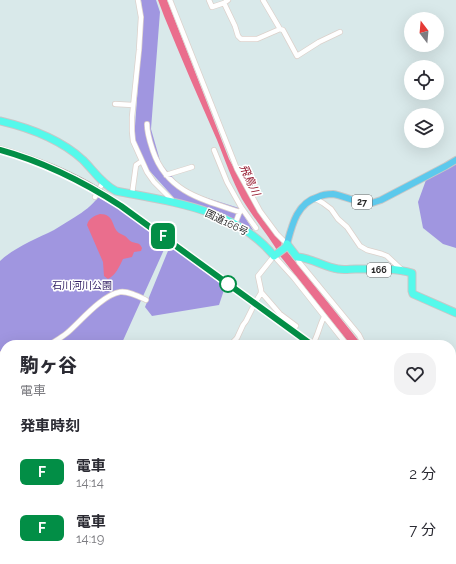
<!DOCTYPE html>
<html lang="ja">
<meta charset="utf-8">
<style>
body{margin:0;font-family:Raleway,"Noto Sans JP",sans-serif;background:#f2f2f3;color:#2b2b33;height:100vh;display:flex;flex-direction:column;font-size:15px;white-space:nowrap}
*{box-sizing:border-box;margin:0}
p{font-size:13px;color:#7c7c81}
.icon{flex:none;width:22px;height:22px;fill:none;stroke:currentColor;stroke-width:2;stroke-linecap:round;stroke-linejoin:round}
.map{position:relative;flex:1;overflow:hidden}
.side{position:absolute;left:0px;top:340px;width:456px;height:224px;display:flex;flex-direction:column;background:#fff;border-radius:16px 16px 0 0;box-shadow:0 4px 16px #0002}
.side>*{flex:none}
.badge{padding:0 8px;border-radius:6px;font-size:14px;line-height:26px}
.needle{width:26px;rotate:344deg}
.buttons{position:absolute;left:404px;top:12px;display:grid;gap:8px}
.buttons a{display:grid;place-items:center;width:40px;height:40px;border-radius:50%;background:#fff;box-shadow:0 4px 16px #0002;font-size:20px}
.map>.badge{position:absolute;translate:-50% -50%;box-shadow:0 0 0 2px #fff}
h2{padding:0 20px;font-size:15px;line-height:36px}
.round{display:grid;place-items:center;flex:none;width:42px;height:42px;border-radius:16px;background:#f2f2f3}
.summary{display:flex;align-items:center;justify-content:space-between;height:68px;padding:0 20px}
h1{font-size:19px;font-weight:800;line-height:30px}
ul{padding:0;list-style:none}
li{display:flex;align-items:center;gap:12px;height:56px;padding:0 20px}
li div{flex:1}
li b{display:block;font-size:15px}
li em{font-style:normal}
li .badge{min-width:44px;font-weight:700;text-align:center}
.map>svg:first-child{display:block}
.green{fill:#a096e0}
.water{fill:#ea6e8d}
.lines{fill:none;stroke-linecap:round;stroke-linejoin:round}
.minor-casing{stroke:#dcd1cb;stroke-width:6}
.major-casing{stroke:#c7c7c7;stroke-width:8}
.highway-casing{stroke:#c7c7c7;stroke-width:9}
.minor{stroke:#fff;stroke-width:4.5}
.major{stroke:#5cc9ec;stroke-width:6}
.highway{stroke:#55f9eb;stroke-width:7}
.rail-casing{stroke:#b1a39c;stroke-width:3}
.rail{stroke:#fff;stroke-width:1.5;stroke-dasharray:4.5;stroke-linecap:butt}
.line-casing{stroke:#fff;stroke-width:9}
.line{stroke:#028e46;stroke-width:6}
.stop-dot{fill:#fff;stroke:#028e46;stroke-width:2}
.labels{text-anchor:middle;stroke-width:3;stroke-linejoin:round;paint-order:stroke}
.shield{fill:#fff;stroke:#686868;stroke-width:1}
.shield-label{font-size:9px;font-weight:bold;fill:#272727}
.street-label{font-size:10px;fill:#272727;stroke:#fff}
.park-label{font-size:10px;fill:#2e1b61;stroke:#fff}
.water-label{font-size:11px;font-style:italic;fill:#921128;stroke:#fff}
</style>
<div class="map">
<svg width="456" height="564" viewBox="0 0 456 564">
<rect width="100%" height="100%" fill="#d9e9ea"/>
<path class="green" d="M141,0h15l4,12 -9,117 10,35 24,27 54,17 14,22 -1,1 -76,-31 -29,-32 -13,-28 9,-124z
M456,164v84l-13,-4 -20,-16 -5,-26 8,-22z
M98,197l29,16 40,30 -46,102h-116v49l-5,-11v-122c15,-14 36,-22 54,-31 7,-4 14,-9 21,-13 8,-5 18,-12 23,-20z
M170,246l55,41 -6,18 -67,11 -7,-9z
M0,406l5,8v72l-5,-7z
M451,452l5,4v41l-3,-9h-2z
M225,559h173l-3,5h-166z"/>
<path class="water" d="M158,0h9l62,159 18,33 16,28 19,23 -1,1 81,101h-11l-1,-1 -69,-87c-11,-20 -27,-38 -39,-58 -10,-19 -17,-39 -25,-59 -18,-41 -36,-82 -53,-124z
M100,214c15,0 11,13 19,19 2,1 4,2 6,3 2,1 4,5 7,6 6,2 7,0 10,6l-1,3 -7,1 -2,5 -9,2c-4,8 -7,16 -15,20l-4,-3 -1,-14 -16,-37c2,-7 7,-9 13,-11z
M0,488l5,3v68h48l3,5h-48l-8,-12z"/>
<g class="lines">
<defs>
<path id="minor" d="M138,0l3,17 -2,33 -7,67v14l1,10 14,31 7,10 20,20
M170,0l67,169 23,42 17,23 10,10
M209,0l3,7 12,-4 4,-3
M224,3l11,23 3,10 3,3h16l23,-10 -17,-29
M280,29l3,1 14,26 22,-14 21,-10
M115,104l18,1
M147,124c0,10 3,18 6,27 14,41 50,49 87,61
M214,150l13,32 14,25 15,21
M166,175l26,-8
M132,194l4,-29 6,-4
M95,197l8,-15
M314,198l9,5 8,6 7,10 9,8 13,19 7,4 15,4 5,2 15,14
M235,224l5,-13
M297,257l2,5 60,73 5,10
M261,292l19,22 16,12
M49,345c6,-4 12,-7 18,-12 13,-11 35,-38 53,-41 9,-1 18,4 26,8
M230,345l7,-7 6,-13 3,-4 9,-18 6,-10v-3l-3,-14 16,-20 20,22 53,67
M312,345c6,-8 7,-19 12,-28
M0,354l5,1
M451,382v5
M451,407l5,1
M451,420h5
M138,559l1,5
M177,559l5,5
M150,564l9,-5
M198,564l2,-5"/>
<path id="major" d="M287,244c5,-19 10,-41 31,-47 4,-2 10,-3 15,-3 12,2 26,10 39,9 3,-1 6,-2 9,-3l65,-34 10,-6
M0,400l5,9
M91,559l4,5"/>
<path id="highway" d="M0,121c30,7 60,18 83,39 11,11 19,24 33,31 56,11 120,18 158,65l12,-9 1,-3
M287,244l10,13c15,1 27,10 41,12 6,1 12,0 18,0 19,0 38,-1 56,4v18l1,3 43,19"/>
</defs>
<use href="#minor" class="minor-casing"/>
<use href="#major" class="major-casing"/>
<use href="#highway" class="highway-casing"/>
<use href="#minor" class="minor"/>
<use href="#major" class="major"/>
<use href="#highway" class="highway"/>
<defs>
<path id="rail" d="M0,147c35,10 70,24 101,43 31,20 62,43 92,65 41,30 81,60 122,90
M451,443l5,4"/>
</defs>
<use href="#rail" class="rail-casing"/>
<use href="#rail" class="rail"/>
</g>
<g class="lines">
<defs>
<path id="line" d="M0,150c44,12 82,31 121,56l191,139"/>
</defs>
<use href="#line" class="line-casing"/>
<use href="#line" class="line"/>
</g>
<circle class="stop-dot" cx="228" cy="284" r="8"/>
<g class="labels">
<g class="shield">
<rect x="352" y="195" width="20" height="14" rx="3"/>
<rect x="367" y="263" width="24" height="14" rx="3"/>
</g>
<g class="shield-label">
<text x="362" y="205">27</text>
<text x="379" y="273">166</text>
</g>
<g class="street-label">
<text transform="translate(227 222) rotate(26)" y="4">国道166号</text>
</g>
<g class="park-label">
<text x="82" y="289">石川河川公園</text>
</g>
<g class="water-label">
<text transform="translate(250 180) rotate(65)" y="4">飛鳥川</text>
</g>
</g>
</svg>
<div class="buttons">
<a><svg class="needle" viewBox="-14 -14 28 28"><path d="M0-13l5 13h-10z" fill="#e53935"/><path d="M0 13l5-13h-10z" fill="#7c7c81"/></svg></a>
<a><svg class="icon" aria-label="locate" viewBox="0 0 24 24"><circle cx="12" cy="12" r="6"/><path d="M12 2v4M12 18v4M2 12h4M18 12h4"/></svg></a>
<a><svg class="icon" aria-label="layers" viewBox="0 0 24 24"><path d="M12 4l9 5-9 5-9-5zM3 14l9 5 9-5"/></svg></a>
</div>
<b class="badge" style="left:163px;top:236px;background:#028e46;color:#fff">F</b>
<section class="side">
<div class="summary"><div><h1>駒ヶ谷</h1><p>電車</p></div><a class="round"><svg class="icon" aria-label="heart" viewBox="0 0 24 24"><path d="M12 20l-8-8c-3-5 5-10 8-4 3-6 11-1 8 4z"/></svg></a></div>
<h2>発車時刻</h2>
<ul>
<li><span class="badge" style="background:#028e46;color:#fff">F</span><div><b>電車</b><p>14:14</p></div><em>2 分</em></li>
<li><span class="badge" style="background:#028e46;color:#fff">F</span><div><b>電車</b><p>14:19</p></div><em>7 分</em></li>
</ul>
</section>
</div>
